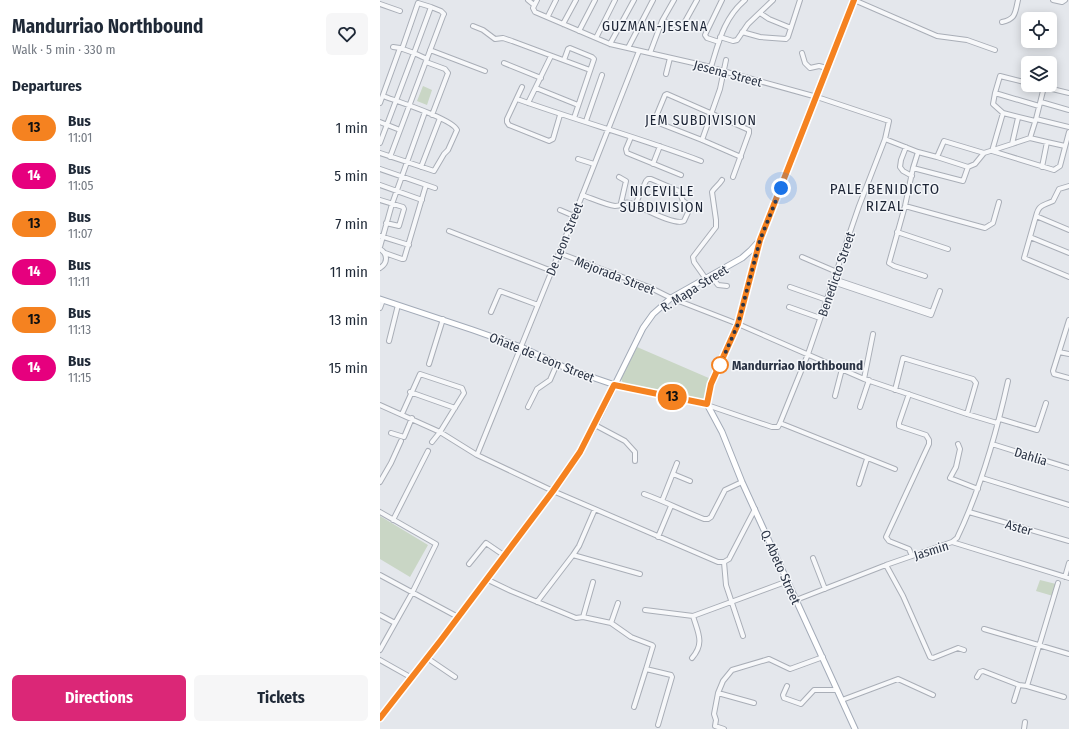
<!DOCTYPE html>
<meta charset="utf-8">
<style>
body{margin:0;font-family:"Fira Sans Condensed",sans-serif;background:#f6f6f7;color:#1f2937;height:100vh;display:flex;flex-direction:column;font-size:15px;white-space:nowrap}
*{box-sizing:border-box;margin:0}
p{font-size:13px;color:#747a83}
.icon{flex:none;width:22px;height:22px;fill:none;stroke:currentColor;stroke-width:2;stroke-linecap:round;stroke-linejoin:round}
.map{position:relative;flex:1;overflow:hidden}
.details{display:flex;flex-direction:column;background:#fff;width:380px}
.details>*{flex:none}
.badge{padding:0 8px;border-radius:13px;font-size:14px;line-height:26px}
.buttons{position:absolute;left:641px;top:12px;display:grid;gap:8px}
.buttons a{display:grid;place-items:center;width:36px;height:36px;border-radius:6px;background:#fff;box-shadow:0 2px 10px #0003;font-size:20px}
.you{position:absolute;width:20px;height:20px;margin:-10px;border:3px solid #fff;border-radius:50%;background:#1a73e8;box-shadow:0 0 0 6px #1a73e833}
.map>.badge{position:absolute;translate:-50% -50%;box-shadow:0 0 0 2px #fff}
h2{padding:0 12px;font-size:15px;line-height:36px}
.round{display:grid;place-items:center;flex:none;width:42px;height:42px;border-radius:6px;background:#f6f6f7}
.summary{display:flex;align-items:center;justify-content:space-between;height:68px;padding:0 12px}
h1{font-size:19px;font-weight:700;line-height:30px}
.action{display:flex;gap:8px;margin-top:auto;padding:8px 12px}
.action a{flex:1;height:46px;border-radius:6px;background:#db2777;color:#fff;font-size:16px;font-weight:700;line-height:46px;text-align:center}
.action a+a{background:#f6f6f7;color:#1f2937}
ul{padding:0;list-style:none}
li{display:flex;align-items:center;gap:12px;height:48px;padding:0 12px}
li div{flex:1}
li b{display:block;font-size:15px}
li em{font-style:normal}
li .badge{min-width:44px;font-weight:700;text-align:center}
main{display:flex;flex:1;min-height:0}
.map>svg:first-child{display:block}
.green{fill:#c9d6c5}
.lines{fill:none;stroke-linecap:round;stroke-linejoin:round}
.minor-casing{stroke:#a9aeb7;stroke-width:6}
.major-casing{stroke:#a3abb8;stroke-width:7}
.minor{stroke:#f7f8fa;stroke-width:4}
.major{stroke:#fff;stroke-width:5}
.line-casing{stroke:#fff;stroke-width:9}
.line{stroke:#f58220;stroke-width:6}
.walk{stroke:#2b3445;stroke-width:4;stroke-dasharray:0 7.2}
.stop-dot{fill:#fff;stroke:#f58220;stroke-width:2}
.labels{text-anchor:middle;stroke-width:3;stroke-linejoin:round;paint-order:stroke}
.street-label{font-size:13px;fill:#2b3445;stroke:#f4f6f9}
.stop-label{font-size:13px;font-weight:bold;fill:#2b3445;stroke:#f4f6f9;text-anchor:start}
.neighbourhood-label{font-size:14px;letter-spacing:1px;fill:#1d2536;stroke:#f4f6f9}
.quarter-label{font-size:15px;letter-spacing:1px;fill:#1d2536;stroke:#f4f6f9}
</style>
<main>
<section class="details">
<div class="summary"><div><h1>Mandurriao Northbound</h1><p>Walk · 5 min · 330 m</p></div><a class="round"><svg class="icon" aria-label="heart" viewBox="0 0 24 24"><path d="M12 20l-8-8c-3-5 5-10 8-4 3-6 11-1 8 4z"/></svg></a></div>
<h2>Departures</h2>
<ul>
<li><span class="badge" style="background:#f58220;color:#111">13</span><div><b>Bus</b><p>11:01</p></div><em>1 min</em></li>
<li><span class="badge" style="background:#e6007e;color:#fff">14</span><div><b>Bus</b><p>11:05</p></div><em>5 min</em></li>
<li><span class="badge" style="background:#f58220;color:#111">13</span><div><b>Bus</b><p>11:07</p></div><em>7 min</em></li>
<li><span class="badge" style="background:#e6007e;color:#fff">14</span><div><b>Bus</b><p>11:11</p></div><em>11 min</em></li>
<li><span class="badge" style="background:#f58220;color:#111">13</span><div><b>Bus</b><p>11:13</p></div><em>13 min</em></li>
<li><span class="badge" style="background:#e6007e;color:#fff">14</span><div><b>Bus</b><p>11:15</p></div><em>15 min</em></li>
</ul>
<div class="action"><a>Directions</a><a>Tickets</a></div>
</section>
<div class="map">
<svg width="689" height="729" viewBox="0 0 689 729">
<rect width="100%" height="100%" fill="#e4e7ec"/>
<path class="green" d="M43,86l9,4 -5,15 -10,-4z
M257,347l74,32 -7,20 -2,2 -48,-11v-1l-31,-6 -2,-4z
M0,516l48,29 -18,32 -30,-18z
M660,580l16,4 -3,12 -17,-5z"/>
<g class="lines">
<defs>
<path id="minor" d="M148,0l6,5
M157,0l-4,8 2,4 75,32 101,23 12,4 94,26 72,24 -4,18 -26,67 -51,148 -28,69 -2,4h-6l-65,-22
M474,0l83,36 30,4 28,10
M673,0l9,2 3,-2
M0,4l20,7
M380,13l9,6 22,9
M168,16l8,-16
M282,21l20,6 15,-27
M622,22c14,-3 13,-9 16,-22
M183,24l13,-24
M93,26l10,4 12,9 8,-1 9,3 78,29
M199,31l16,-31
M362,32l18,5 26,2 2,-2 12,-37
M340,37l13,4 4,-1 11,-16 25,-24
M216,38l19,-38
M339,42l-12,-4 -2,-3 17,-35
M230,44l24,-44
M13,47l7,1
M248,48l25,-48
M22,49l16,-46 13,4
M50,50l55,21
M270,53l12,-32 12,-21
M422,53l3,10 5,5 9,-2 8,2
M184,60l4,-11 2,-1 22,9 2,2 -20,59
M46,62l19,7 3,4 -16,42
M124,63l37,15
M331,67c8,-26 13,-49 34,-67
M286,74l4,-16
M648,83l-28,-7 -5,17 -2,11 10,9 -11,38 62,19 6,-4 9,-34
M656,85l8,2 -8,32 33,8
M142,87l-15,32v3l2,3 40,16 4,-2 7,-24
M664,87l25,6
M156,88l42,17
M615,93l44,13
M137,99c61,22 124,39 184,62
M661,102l28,8
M0,103l20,-55 14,5 17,-46 10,4 3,3 -1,2 -53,141
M148,103l23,-47
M623,113l32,8
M638,118l-6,26 18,-6
M656,119l-6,19 17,4 -5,25
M206,121l16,-46
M0,122l20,8
M251,137l-5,12 1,4 54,22
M505,139l33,13 19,5 31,10
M322,140l18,-51 6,-29
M667,142l18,4
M0,143l34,-90 13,6
M526,147l-5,13 -1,7 3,4 9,5
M0,153l54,18 10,-17 4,-4 9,-20c-4,-11 -61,-29 -74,-34
M557,157l7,-16 40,12
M198,159l16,5
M273,164l7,-18
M41,167l19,-49
M533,168l5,-16
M0,169l55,19
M239,177l7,4 -5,22
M353,177l16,-44v-3l-82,-36 -2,1 -10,24 1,3 46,18 39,17
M0,185l42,15
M689,186l-10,3 -6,12c-10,5 -14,3 -17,15l33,14
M202,195c9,3 24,10 33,11 9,0 8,-7 20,-1 10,4 40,21 49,16l7,-15 -8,-5 -4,-10 -28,-12h-3l-2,2 -11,24
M0,200l23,7 1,2 -5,17 -13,-3
M525,206l80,22 8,-5 6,-21
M180,210l14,6
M656,216l-12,42 45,19
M69,231l103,40
M517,232l51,17
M0,236l29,9
M650,237l39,16
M0,247l12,-43 33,-92
M0,249c8,5 8,14 0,19
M5,253l17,6h2l22,-74
M179,253l58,22 32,12 22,11 67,26 126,55 103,35 30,9
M422,257l35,15
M331,276l7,9 9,1
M545,276l-31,-10 -5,-3 16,-57 8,-38 50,13 5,-14 7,-3 9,-11 28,-9
M326,279l-12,-17 -1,-5 23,-30v-7l-4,-28c2,-4 7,-7 10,-12
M454,279l98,33
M453,282l98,33 9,-24
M410,287l37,13
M409,307l31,11
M0,308l3,-8
M111,312l9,-21 38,14
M9,341l9,-36
M679,352l10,-32
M689,354l-10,-2 -6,19 1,3 15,4
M49,364l14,-45
M484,379l9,-45
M515,390l8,-32 70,21 3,4 -9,31
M30,392l45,16
M529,394l-10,29v3l27,9 3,5v4l-43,93 3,4 20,8 3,7
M455,396l7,-27
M0,405l60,27 37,23 76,36 165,71h6l5,-3 26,-50
M148,407l9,-18 13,-9 7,-16
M480,407l9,-27
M22,414l18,-40 42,14 2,5 -24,39 -8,10
M620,419l37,11 9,-27
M400,423l115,46
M215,425l30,16 10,11v9
M11,433l13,4 8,-19
M578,444l2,5 -4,18 -6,11 28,11
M612,444l77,24
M97,455l97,-239 65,-165
M293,474l17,7
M602,478l87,27
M0,482l11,-19 10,-22
M479,484l8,-25
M264,494c20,7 39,17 60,25h4l3,-2 14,-27 17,-8
M282,501l15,-38
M0,512l56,32 -24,49 -32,57
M589,512l100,29
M13,520l35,-69
M278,537l13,-31
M572,542l5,-4c24,-50 39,-103 51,-157
M193,555l6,-9 16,-37
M433,558l12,31
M344,562l2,23 17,51
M89,564l17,-21 19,13
M506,565l17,31 27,61 3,1 25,-10 6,2
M0,575l78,42
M685,577l4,-14
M106,579l25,12 65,27 7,-1 28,6 20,14 21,8 1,1 -7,23 25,6 1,2 -14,48
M416,600l90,-35 66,-23 117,36
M157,602l36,-47 67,19
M265,610l48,6 95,-35
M0,615l15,8
M203,617l10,-35
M231,623l7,-20
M604,629l85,25
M47,658l28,19
M312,658c13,-15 6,-25 1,-42
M0,660l32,18
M597,677l3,-5 3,-1 36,14 8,1 31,-103
M407,686l-4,9 1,3 17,6 13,-14h23
M647,686l37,11
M338,693l-4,21 2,6 -1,6 9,3
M462,700l56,-21 35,16
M634,701l5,-16
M374,703l-36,-10 5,-12 9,-11 37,-11 21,10 33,-12
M254,707l12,-38
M644,729l1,-7"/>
<path id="major" d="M0,299l93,31 48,17 47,22 47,16 92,19
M327,404l4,-20 27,-60 22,-84 94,-240
M327,404l15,28 20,50 113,247
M0,718l125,-162 48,-65 27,-39 15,-27 48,-97 10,-14 18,-16 71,-40 8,-7 10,-11"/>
</defs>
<use href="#minor" class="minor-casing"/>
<use href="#major" class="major-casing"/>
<use href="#minor" class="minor"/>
<use href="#major" class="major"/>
</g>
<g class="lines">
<defs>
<path id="line" d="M0,718l61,-78 112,-149 27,-39 34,-67 93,19 4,-20 27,-60 22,-84 94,-240"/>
</defs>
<use href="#line" class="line-casing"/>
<use href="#line" class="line"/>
<path class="walk" d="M340,365l18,-41 22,-84 21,-52"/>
</g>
<circle class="stop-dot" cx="340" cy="365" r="8"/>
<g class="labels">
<g class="street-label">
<text transform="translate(348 73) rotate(15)" y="5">Jesena Street</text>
<text transform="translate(184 239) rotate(-68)" y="5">De Leon Street</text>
<text transform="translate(456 274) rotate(-71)" y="5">Benedicto Street</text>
<text transform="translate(235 275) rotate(21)" y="5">Mejorada Street</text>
<text transform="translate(314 288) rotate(-32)" y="5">R. Mapa Street</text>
<text transform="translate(162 357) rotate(22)" y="5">Oñate de Leon Street</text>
<text transform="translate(651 456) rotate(17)" y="5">Dahlia</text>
<text transform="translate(639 527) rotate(16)" y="5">Aster</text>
<text transform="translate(551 550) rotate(-17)" y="5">Jasmin</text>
<text transform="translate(401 567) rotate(66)" y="5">Q. Abeto Street</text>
</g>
<g class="stop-label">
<text x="352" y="370">Mandurriao Northbound</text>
</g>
<g class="neighbourhood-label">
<text x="275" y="31">GUZMAN-JESENA</text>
<text x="321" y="125">JEM SUBDIVISION</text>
<text x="282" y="196">NICEVILLE<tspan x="282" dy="16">SUBDIVISION</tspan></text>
</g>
<g class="quarter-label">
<text x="505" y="194">PALE BENIDICTO<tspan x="505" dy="17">RIZAL</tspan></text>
</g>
</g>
</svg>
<div class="buttons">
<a><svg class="icon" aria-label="locate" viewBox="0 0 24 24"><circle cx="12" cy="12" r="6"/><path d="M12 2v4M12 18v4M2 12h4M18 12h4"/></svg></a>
<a><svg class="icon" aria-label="layers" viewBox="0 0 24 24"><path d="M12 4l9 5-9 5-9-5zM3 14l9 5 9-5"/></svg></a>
</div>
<div class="you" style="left:401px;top:188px"></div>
<b class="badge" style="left:292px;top:397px;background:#f58220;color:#111">13</b>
</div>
</main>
